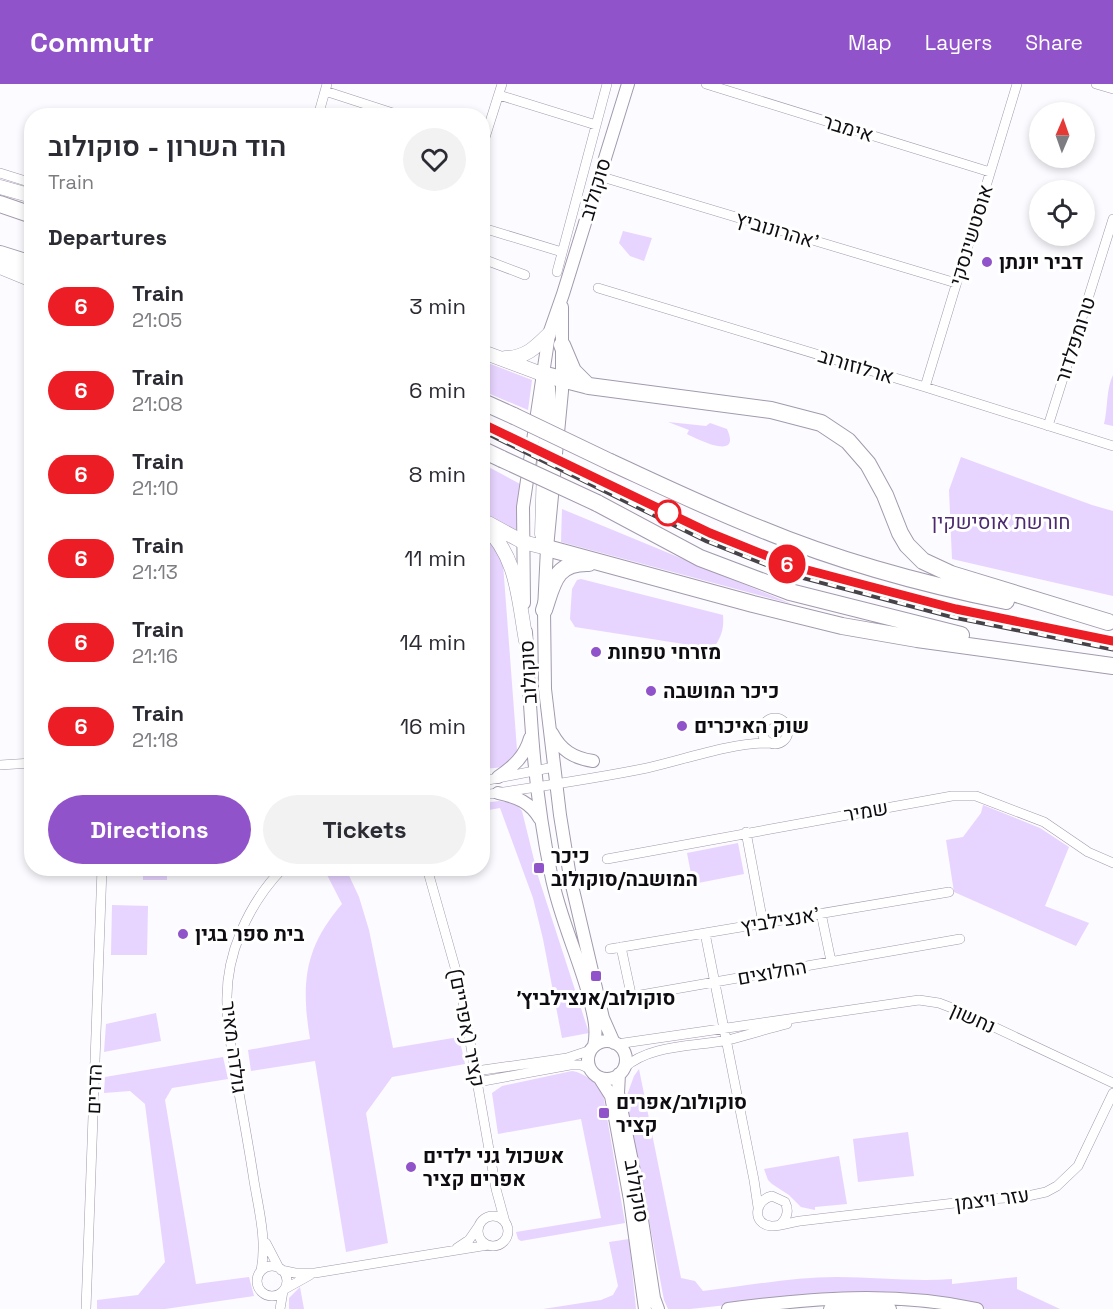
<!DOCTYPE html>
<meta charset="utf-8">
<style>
body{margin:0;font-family:"Space Grotesk",Heebo,sans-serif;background:#f2f2f3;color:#2b2b33;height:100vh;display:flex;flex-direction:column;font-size:22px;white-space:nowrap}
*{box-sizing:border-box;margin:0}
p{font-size:20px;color:#7c7c81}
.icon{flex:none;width:33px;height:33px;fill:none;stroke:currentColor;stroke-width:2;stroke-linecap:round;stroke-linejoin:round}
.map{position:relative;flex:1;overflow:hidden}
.panel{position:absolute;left:24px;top:24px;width:466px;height:768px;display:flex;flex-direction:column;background:#fff;border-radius:24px;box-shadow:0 3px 9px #0003}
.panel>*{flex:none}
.badge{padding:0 12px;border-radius:20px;font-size:21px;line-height:39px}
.needle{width:39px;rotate:2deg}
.fabs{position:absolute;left:1029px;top:18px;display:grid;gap:12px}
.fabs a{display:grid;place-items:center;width:66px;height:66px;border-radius:50%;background:#fff;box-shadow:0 3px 9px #0003;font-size:30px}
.map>.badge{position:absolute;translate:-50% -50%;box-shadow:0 0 0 3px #fff}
h2{padding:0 24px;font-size:22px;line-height:54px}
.round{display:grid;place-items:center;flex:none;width:63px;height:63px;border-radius:32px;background:#f2f2f3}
.headline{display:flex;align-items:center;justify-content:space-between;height:102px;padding:0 24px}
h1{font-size:28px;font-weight:600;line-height:45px}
.action{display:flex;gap:12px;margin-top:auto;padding:12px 24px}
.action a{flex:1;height:69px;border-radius:36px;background:#9053c9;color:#fff;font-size:24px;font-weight:600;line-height:69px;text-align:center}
.action a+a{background:#f2f2f3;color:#2b2b33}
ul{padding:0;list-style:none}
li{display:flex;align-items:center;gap:18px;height:84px;padding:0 24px}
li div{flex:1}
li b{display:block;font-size:22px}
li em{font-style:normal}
li .badge{min-width:66px;font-weight:700;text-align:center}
header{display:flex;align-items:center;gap:36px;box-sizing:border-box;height:84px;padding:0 30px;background:#9053c9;color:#fff}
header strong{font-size:28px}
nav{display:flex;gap:33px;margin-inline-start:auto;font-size:21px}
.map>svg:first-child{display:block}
.green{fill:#e7d4ff}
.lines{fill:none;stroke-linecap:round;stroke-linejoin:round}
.street-casing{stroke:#a29aad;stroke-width:10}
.secondary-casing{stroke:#a29aad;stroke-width:14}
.primary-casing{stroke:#a29aad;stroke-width:15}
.highway-casing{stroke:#a29aad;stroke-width:18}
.street{stroke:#fff;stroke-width:9}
.secondary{stroke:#fff;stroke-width:12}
.primary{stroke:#fff;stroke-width:14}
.highway{stroke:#fff;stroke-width:16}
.rail-casing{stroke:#454248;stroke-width:5}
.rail{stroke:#fff;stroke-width:3;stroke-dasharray:9;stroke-linecap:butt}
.highway-bridge-casing{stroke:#a29aad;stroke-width:18;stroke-linecap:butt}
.highway-bridge{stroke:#fff;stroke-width:16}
.line-casing{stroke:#fff;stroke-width:14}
.line{stroke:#ed1d26;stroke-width:9}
.poi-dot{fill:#9053c9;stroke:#fff;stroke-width:2}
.stop-dot{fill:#fff;stroke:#ed1d26;stroke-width:3}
.labels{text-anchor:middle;stroke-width:6;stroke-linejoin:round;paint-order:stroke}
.street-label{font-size:20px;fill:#0f0c12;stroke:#fff}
.poi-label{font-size:20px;font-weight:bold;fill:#0f0c12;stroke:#fff;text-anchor:start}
.park-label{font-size:20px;fill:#4d2a6f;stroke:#fff}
</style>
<header>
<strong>Commutr</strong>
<nav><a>Map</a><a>Layers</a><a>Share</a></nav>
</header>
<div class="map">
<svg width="1113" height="1225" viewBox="0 0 1113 1225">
<rect width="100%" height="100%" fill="#fcfbff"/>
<path class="green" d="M623,147l29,7 -8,23 -14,-5 -11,-13z
M483,277l49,19 -4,30 -45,-19z
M1113,291v51l-9,-2c4,-16 2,-35 9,-49z
M668,338l38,4 4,-3 17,6c15,33 -30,10 -40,5l2,-4z
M961,373l131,48 21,6v85l-161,-37 -3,-69z
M483,380l39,21 -3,46 -36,-17z
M562,425l230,95 -231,-62z
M483,452l11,10 9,18 14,186c-4,20 -17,17 -34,19z
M581,495l142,36c1,13 -1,20 -8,31l-25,-1 -115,-18 -5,-8 2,-30 5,-9z
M499,717l16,2 7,8 16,65 51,157 -27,5 -19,-99 -10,-41 -33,-90 -17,3v-8z
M983,721l57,23 29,19 -24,59 44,17 -13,23 -122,-54 -8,-52 17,-3 18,-24z
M738,759l6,31 -51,10 -6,-31z
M143,785h24v11h-24z
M324,785h22l13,28 10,33 24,118 66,-11 6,27 -73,13 -26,36 22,130 -42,9 -31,-191 -64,10 -3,-21 62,-11c-9,-55 -6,-91 32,-135z
M112,821l36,1 -1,49h-36z
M156,929l5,28 -57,11 2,-28z
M223,973l5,22 -56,9 -7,12 31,184 53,-7 5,19 -89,13h-68v-9l41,-5 27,-33 -20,-158 -15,-13 -26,2 1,-16z
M639,985l42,209 14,3 8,10c44,-5 89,-14 134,-14 38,0 77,5 115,2v5l65,-7v12l43,20h-74l-32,-8 -163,-3 -101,11h-22l-4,-9 -38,-202 8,-22z
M572,987c13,2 25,12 31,23l22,129 -104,18 -3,-2 -2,-7 85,-14 -20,-99 -83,15 -6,-41 10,-7z
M908,1048l6,44 -56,6 -5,-43z
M839,1072l8,48 -32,3v3l-14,-3 -12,-12 -17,-11 -4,-4 -4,-11z
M629,1155l7,70h-93l58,-9 12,-5 5,-9 -9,-44z
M300,1203l4,22h-15v-11z"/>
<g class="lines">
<defs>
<path id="street" d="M706,0l284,88
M1096,0l17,5
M325,7l77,25
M499,11l97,30
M318,32l9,-32
M483,60l19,-60
M0,89l32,10
M599,92l357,107
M483,144l79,24
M483,175l42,16
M557,188l50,-188
M598,204l327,99 188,59
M925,303l92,-303
M1048,342l65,-207
M762 647a13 13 0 1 1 26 0a13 13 0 1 1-26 0Z
M0,681l32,-2
M483,697l71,-14
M483,711c55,-8 110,-16 164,-27 40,-9 82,-25 123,-25
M746,748l17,91
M607,775l301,-55 44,-8h24l68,26 44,30 25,11
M427,784l33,117 36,204 9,33
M821,829l10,48
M705,849l49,247 4,27
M621,863l10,47 4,2 325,-57
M610,865l339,-57
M617,960l302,-44 20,3 21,8 153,72
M624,984c26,-24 70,-21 104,-28 19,-5 39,-11 59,-16
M476,987l91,-13 24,-8
M478,998l92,-17h11l9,4
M478 1147a15 15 0 1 1 30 0a15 15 0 1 1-30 0Z
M781,1140c7,-7 8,-14 4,-22l-13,-6c-18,4 -20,28 -1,30 8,1 21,-4 29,-5l189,-22 34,-2 23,-5 11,-6 21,-20 35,-73
M266,1159l13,25
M457,1164l12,-8 9,-13
M257 1197a15 15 0 1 1 30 0a15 15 0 1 1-30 0Z
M281,1186l14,3h20l173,-28
M261,1187c6,-31 -2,-60 -7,-90 -5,-33 -11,-66 -17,-99 -4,-26 -10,-52 -10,-77 -2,-50 21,-101 56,-137
M285,1205l25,-14
M86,1225l16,-441
M280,1225l3,-18"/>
<path id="secondary" d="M562,223v84l-15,157 -3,62 1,79 15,126 10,62 33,141 11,25
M524,519l-1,-96 26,-173 14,-40 65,-210
M526,548c4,81 8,162 25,242 8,42 27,81 38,122 4,17 9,32 5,50
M552,649c9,17 21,25 41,28
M498,693c15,-10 27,-21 32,-39
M498,709c19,4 32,9 42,26
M588 976a19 19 0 1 1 38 0a19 19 0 1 1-38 0Z
M619,990l-1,19 18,88 18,117 4,11
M599,993l12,19 19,104 15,109
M728,1225c84,-11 165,-18 249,0
M830,1225h60"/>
<path id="primary" d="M0,103l32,9
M0,183l32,13
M483,268l59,22 6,14 1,15 -5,64 -2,67 5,14
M505,274c20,0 30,-10 44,-24
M488,439l35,19 24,6
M483,440c35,33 35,73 43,117"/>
<path id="highway" d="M0,120l32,11
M0,170l32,10
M562,261l11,26 15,15
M542,290l47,12 182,24 50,13 27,18 20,23 17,31 15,38 7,12 16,16 28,13 157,48
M483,318l31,14
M483,366l19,9
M610,378c50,23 100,47 151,67 79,33 161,55 245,72
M597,419l103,55 90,34 171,43
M547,464l206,56 89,22 75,13 196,27
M544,526c9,-27 11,-48 45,-47"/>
</defs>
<use href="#street" class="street-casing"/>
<use href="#secondary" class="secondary-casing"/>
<use href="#primary" class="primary-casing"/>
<use href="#highway" class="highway-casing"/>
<use href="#street" class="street"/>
<use href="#secondary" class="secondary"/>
<use href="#primary" class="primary"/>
<use href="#highway" class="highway"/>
<defs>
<path id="rail" d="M483,347l224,110 83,33 164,43 159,32"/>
</defs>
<use href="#rail" class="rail-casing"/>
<use href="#rail" class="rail"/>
<defs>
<path id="highway-bridge" d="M514,332l96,46
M502,375l95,44"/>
</defs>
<use href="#highway-bridge" class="highway-bridge-casing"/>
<use href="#highway-bridge" class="highway-bridge"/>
</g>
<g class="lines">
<defs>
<path id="line" d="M483,340l227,109 82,33 164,43 157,32"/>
</defs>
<use href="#line" class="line-casing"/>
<use href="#line" class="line"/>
</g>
<g class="poi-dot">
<circle cx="987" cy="178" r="6"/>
<circle cx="596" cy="568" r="6"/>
<circle cx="651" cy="607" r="6"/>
<circle cx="682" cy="642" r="6"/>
<rect x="533" y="778" width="12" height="12" rx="3"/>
<circle cx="183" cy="850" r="6"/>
<rect x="590" y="886" width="12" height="12" rx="3"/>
<rect x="598" y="1023" width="12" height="12" rx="3"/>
<circle cx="411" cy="1083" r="6"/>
</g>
<circle class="stop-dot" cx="668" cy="429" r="12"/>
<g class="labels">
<g class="street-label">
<text transform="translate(848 44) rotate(17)" y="7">אימבר</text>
<text transform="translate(595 105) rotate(-73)" y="7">סוקולוב</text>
<text transform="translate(777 146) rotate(17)" y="7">אהרונוביץ'</text>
<text transform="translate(971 151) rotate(-73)" y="7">אוסטשינסקי</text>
<text transform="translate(1075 256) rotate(-72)" y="7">טרומפלדור</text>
<text transform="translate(856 282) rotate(17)" y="7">ארלוזורוב</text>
<text transform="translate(528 588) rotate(-93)" y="7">סוקולוב</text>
<text transform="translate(866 727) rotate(-10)" y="7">שמיר</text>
<text transform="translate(780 836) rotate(-9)" y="7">אנצילביץ'</text>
<text transform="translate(772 888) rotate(-10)" y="7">החלוצים</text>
<text transform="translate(973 934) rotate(24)" y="7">נחשון</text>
<text transform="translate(467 944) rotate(79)" y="7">קציר (אפריים)</text>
<text transform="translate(234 963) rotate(83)" y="7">גולדה מאיר</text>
<text transform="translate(94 1005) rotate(-88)" y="7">הדרים</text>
<text transform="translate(637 1107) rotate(80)" y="7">סוקולוב</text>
<text transform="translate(992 1115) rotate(-7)" y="7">עזר ויצמן</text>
</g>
<g class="poi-label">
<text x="999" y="185">דביר יונתן</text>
<text x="608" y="575">מזרחי טפחות</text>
<text x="663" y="614">כיכר המושבה</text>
<text x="694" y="649">שוק האיכרים</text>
<text x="551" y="779">כיכר<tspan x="551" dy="23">המושבה/סוקולוב</tspan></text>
<text x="195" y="857">בית ספר בגין</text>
<text x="596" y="921" text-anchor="middle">סוקולוב/אנצילביץ׳</text>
<text x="616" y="1025">סוקולוב/אפרים<tspan x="616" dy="23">קציר</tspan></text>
<text x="423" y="1079">אשכול גני ילדים<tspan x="423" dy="23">אפרים קציר</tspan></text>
</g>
<g class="park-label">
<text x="1001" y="445">חורשת אוסישקין</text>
</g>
</g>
</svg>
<div class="fabs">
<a><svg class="needle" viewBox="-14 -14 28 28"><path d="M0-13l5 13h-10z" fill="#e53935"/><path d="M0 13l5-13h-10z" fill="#7c7c81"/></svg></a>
<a><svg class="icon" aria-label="locate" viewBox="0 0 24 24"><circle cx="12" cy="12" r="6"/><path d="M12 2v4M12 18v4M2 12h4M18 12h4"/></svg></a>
</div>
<b class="badge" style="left:787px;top:480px;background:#ed1d26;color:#fff">6</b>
<section class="panel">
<div class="headline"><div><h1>הוד השרון - סוקולוב</h1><p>Train</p></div><a class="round"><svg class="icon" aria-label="heart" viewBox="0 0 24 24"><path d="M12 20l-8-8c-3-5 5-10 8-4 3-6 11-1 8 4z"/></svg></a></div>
<h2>Departures</h2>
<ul>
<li><span class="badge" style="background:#ed1d26;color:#fff">6</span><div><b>Train</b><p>21:05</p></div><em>3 min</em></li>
<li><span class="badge" style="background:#ed1d26;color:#fff">6</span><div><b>Train</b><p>21:08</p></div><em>6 min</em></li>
<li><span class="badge" style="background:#ed1d26;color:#fff">6</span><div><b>Train</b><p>21:10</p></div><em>8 min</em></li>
<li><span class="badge" style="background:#ed1d26;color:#fff">6</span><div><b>Train</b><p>21:13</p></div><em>11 min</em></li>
<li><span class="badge" style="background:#ed1d26;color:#fff">6</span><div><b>Train</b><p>21:16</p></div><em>14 min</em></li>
<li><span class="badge" style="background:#ed1d26;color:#fff">6</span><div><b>Train</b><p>21:18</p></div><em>16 min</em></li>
</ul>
<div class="action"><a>Directions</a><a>Tickets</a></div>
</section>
</div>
